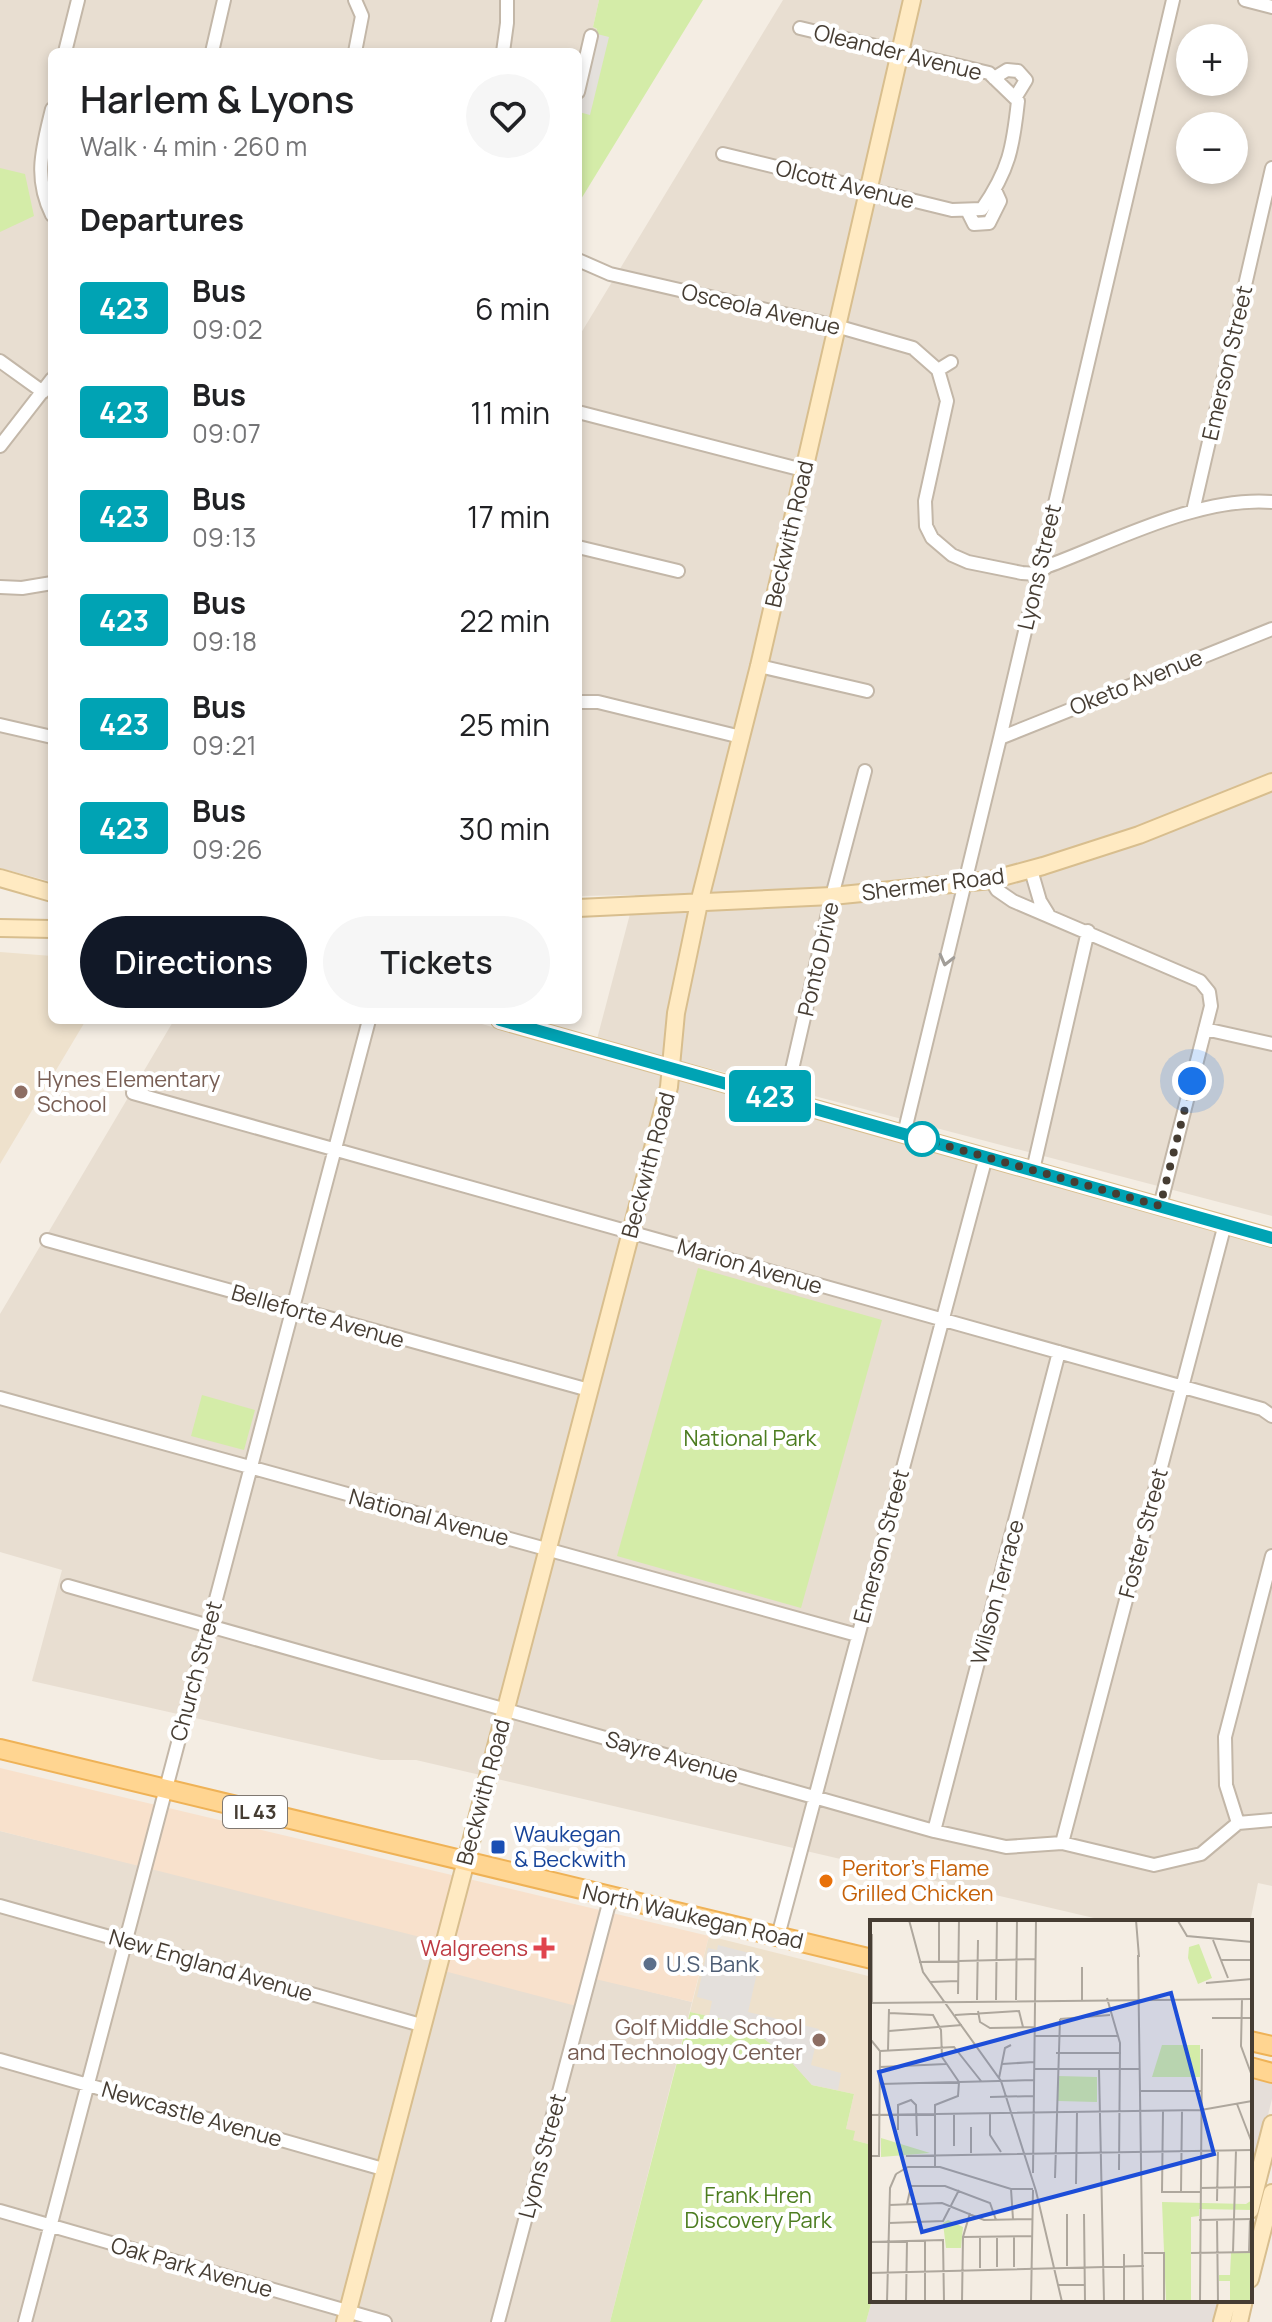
<!DOCTYPE html>
<meta charset="utf-8">
<style>
body{margin:0;font-family:Manrope,sans-serif;background:#f6f6f6;color:#202124;height:100vh;display:flex;flex-direction:column;font-size:30px;white-space:nowrap}
*{box-sizing:border-box;margin:0}
p{font-size:26px;color:#757577}
.icon{flex:none;width:44px;height:44px;fill:none;stroke:currentColor;stroke-width:2;stroke-linecap:round;stroke-linejoin:round}
.map{position:relative;flex:1;overflow:hidden}
.side{position:absolute;left:48px;top:48px;width:534px;height:976px;display:flex;flex-direction:column;background:#fff;border-radius:12px;box-shadow:0 4px 12px #0003}
.side>*{flex:none}
.badge{padding:0 16px;border-radius:6px;font-size:28px;line-height:52px}
.tools{position:absolute;left:1176px;top:24px;display:grid;gap:16px}
.tools a{display:grid;place-items:center;width:72px;height:72px;border-radius:50%;background:#fff;box-shadow:0 4px 12px #0003;font-size:40px}
.you{position:absolute;width:40px;height:40px;margin:-20px;border:6px solid #fff;border-radius:50%;background:#1a73e8;box-shadow:0 0 0 12px #1a73e833}
.map>.badge{position:absolute;translate:-50% -50%;box-shadow:0 0 0 4px #fff}
h2{padding:0 32px;font-size:30px;line-height:72px}
.round{display:grid;place-items:center;flex:none;width:84px;height:84px;border-radius:42px;background:#f6f6f6}
.head{display:flex;align-items:center;justify-content:space-between;height:136px;padding:0 32px}
h1{font-size:38px;font-weight:600;line-height:60px}
.action{display:flex;gap:16px;margin-top:auto;padding:16px 32px}
.action a{flex:1;height:92px;border-radius:48px;background:#111827;color:#fff;font-size:32px;font-weight:600;line-height:92px;text-align:center}
.action a+a{background:#f6f6f6;color:#202124}
ul{padding:0;list-style:none}
li{display:flex;align-items:center;gap:24px;height:104px;padding:0 32px}
li div{flex:1}
li b{display:block;font-size:30px}
li em{font-style:normal}
li .badge{min-width:88px;font-weight:700;text-align:center}
.map>svg:first-child{display:block}
.residential{fill:#e8ded1;fill-rule:evenodd}
.commercial{fill:#f8e1cc}
.industrial{fill:#e5ded9}
.education{fill:#eee1cc}
.green{fill:#d4eca8}
.parking{fill:#e4e0dc}
.lines{fill:none;stroke-linecap:round;stroke-linejoin:round}
.street-casing{stroke:#c3b7a8;stroke-width:16}
.secondary-casing{stroke:#d8be8e;stroke-width:20}
.primary-casing{stroke:#efb256;stroke-width:22}
.street{stroke:#fff;stroke-width:12}
.secondary{stroke:#ffeac2;stroke-width:16}
.primary{stroke:#ffd591;stroke-width:18}
.oneway{stroke:#a29e99}
.line-casing{stroke:#fff;stroke-width:18}
.line{stroke:#00a3b4;stroke-width:12}
.walk{stroke:#463d33;stroke-width:8;stroke-dasharray:0 14.4}
.education-dot{fill:#8d6e63;stroke:#fff;stroke-width:3}
.stop-dot{fill:#fff;stroke:#00a3b4;stroke-width:4}
.transit-dot{fill:#1a4fb4;stroke:#fff;stroke-width:3}
.food-dot{fill:#e8710a;stroke:#fff;stroke-width:3}
.health-dot{fill:#e0444e;stroke:#fff;stroke-width:3}
.service-dot{fill:#5c6f8a;stroke:#fff;stroke-width:3}
.labels{text-anchor:middle;stroke-width:8;stroke-linejoin:round;paint-order:stroke}
.shield{fill:#fff;stroke:#7e7770;stroke-width:2}
.shield-label{font-size:20px;font-weight:bold;fill:#463d33}
.street-label{font-size:22px;fill:#463d33;stroke:#fff}
.education-label{font-size:22px;fill:#785e54;stroke:#fff;text-anchor:start}
.park-label{font-size:22px;fill:#4d7d21;stroke:#fff}
.transit-label{font-size:22px;fill:#164399;stroke:#fff;text-anchor:start}
.food-label{font-size:22px;fill:#c56008;stroke:#fff;text-anchor:start}
.health-label{font-size:22px;fill:#be3a42;stroke:#fff;text-anchor:end}
.service-label{font-size:22px;fill:#4e5e75;stroke:#fff;text-anchor:start}
.inset-road{fill:none;stroke:#aea79d;stroke-width:2}
.view{fill:#1d4ed8;fill-opacity:0.15;stroke:#1d4ed8;stroke-width:4}
.inset-edge{fill:none;stroke:#463d33;stroke-width:4}
</style>
<div class="map">
<svg width="1272" height="2322" viewBox="0 0 1272 2322">
<rect width="100%" height="100%" fill="#f4ede3"/>
<path class="residential" d="M0,0h599l-6,27 4,2 -19,86v-63h-526v830l-52,-14z
M783,0h489v1216l-675,-177 38,-144 -57,1v-558zM1190,38h44v44h-44zM1190,126h44v44h-44z
M174,1020h294l804,228v638l-14,-3 -8,39h-139l-695,-162h-35l-349,-79 30,-111 -62,-18v-238z
M0,1831l692,171 -82,320h-610z"/>
<path class="commercial" d="M0,1768l709,168 -17,66 -105,-25 -7,30 -147,-39 7,-26 -440,-111z"/>
<path class="industrial" d="M1250,2073l22,6v20l-22,87z
M872,2300h349l-5,22h-350z"/>
<path class="education" d="M0,952l52,4v64h34l-86,144z
M709,1936l163,41v168l-19,-5 -7,-11 8,-35 -42,-9 -67,-61 -55,-12z"/>
<path class="green" d="M599,0h104l-125,204v-89l19,-86 -4,-2z
M0,168l25,6 9,42 -34,16z
M698,1268l184,52 -81,288 -184,-52z
M202,1395l53,15 -11,40 -53,-14z
M690,2012l55,12 40,31 27,30 42,9 -8,35 9,2 -2,9 19,5v155l-6,22h-256z"/>
<path class="parking" d="M597,34l12,3 -19,78 -11,-3z
M718,1945l43,11 -13,56 71,17 -8,36 30,8 -3,17 -26,-5 -27,-30 -40,-31 -36,-8 3,-15 -15,-4 11,-49 9,2z"/>
<g class="lines">
<defs>
<path id="street" d="M1245,0l27,7
M65,52l13,-52
M212,52l12,-52
M355,52l7,-36 -7,-16
M503,52l4,-29v-23
M994,78l13,-8 11,1 8,9 -11,18
M578,92l13,-56
M52,109c-9,38 -19,68 0,106
M723,154l229,56 30,-1c27,-39 31,-61 36,-108l-29,-28 -189,-45
M967,210l7,14 15,-1 11,-22 -5,-11
M578,260l32,14 226,52 77,22 25,22 9,31 -22,100 1,25 6,12 20,17 16,7 54,11 15,1 11,-8c67,-25 152,-70 224,-64
M0,361l43,31
M938,370l13,-8
M578,412l225,58
M0,446l52,-67
M1193,511l79,-343
M578,547l100,24
M0,587l22,1 30,-5
M759,666l108,25
M578,702h20l143,35
M0,725l52,12
M1000,738l272,-109
M1031,870l9,31 8,13
M991,880l6,10 16,11 187,80 9,11 2,14 -51,200
M1205,1029l67,15
M133,1093l1129,316 10,7
M785,1100l47,-204 33,-125
M904,1134l96,-396 173,-738
M1033,1170l55,-239
M47,1240l542,150
M0,1398l857,237
M68,1586l866,245 72,16 56,-4 92,22 47,-11 37,-31 34,-3
M1238,1823l-12,-38 -1,-48 47,-181
M934,1831l125,-479
M1062,1843l163,-619
M0,1906l421,119
M778,1936l208,-779
M0,2060l383,109
M0,2211l385,111
M25,2322l344,-1302
M498,2322l113,-426"/>
<path id="secondary" d="M0,878l52,15
M578,908l254,-12 159,-16 52,-14 96,-31 133,-53
M0,928l52,1
M500,1020l772,218
M1250,2210l22,-86
M1250,2279l22,-86
M345,2322l324,-1235 7,-74 23,-110 60,-237 153,-666
M1222,2322l6,-22
M1239,2322l5,-22"/>
<path id="primary" d="M0,1749l872,210
M1250,2041l22,5
M1250,2067l22,6"/>
</defs>
<use href="#street" class="street-casing"/>
<use href="#secondary" class="secondary-casing"/>
<use href="#primary" class="primary-casing"/>
<use href="#street" class="street"/>
<use href="#secondary" class="secondary"/>
<use href="#primary" class="primary"/>
</g>
<defs><path id="oneway-chevron" d="M-2-3.5L2.5 0L-2 3.5" fill="none" stroke-width="1.6" stroke-linecap="round" stroke-linejoin="round" transform="scale(2)"/></defs>
<use class="oneway" href="#oneway-chevron" transform="translate(946 960) rotate(104)"/>
<g class="lines">
<defs>
<path id="line" d="M500,1020l772,218"/>
</defs>
<use href="#line" class="line-casing"/>
<use href="#line" class="line"/>
<path class="walk" d="M922,1139l238,67 32,-125"/>
</g>
<g class="education-dot">
<circle cx="21" cy="1092" r="8"/>
<circle cx="819" cy="2040" r="8"/>
</g>
<circle class="stop-dot" cx="922" cy="1139" r="16"/>
<rect class="transit-dot" x="490" y="1839" width="16" height="16" rx="4"/>
<circle class="food-dot" cx="826" cy="1881" r="8"/>
<path class="health-dot" d="M540 1936h8v8h8v8h-8v8h-8v-8h-8v-8h8z"/>
<circle class="service-dot" cx="650" cy="1964" r="8"/>
<g class="labels">
<rect class="shield" x="223" y="1796" width="64" height="32" rx="6"/>
<g class="shield-label">
<text x="255" y="1819">IL 43</text>
</g>
<g class="street-label">
<text transform="translate(898 52) rotate(14)" y="8">Oleander Avenue</text>
<text transform="translate(845 184) rotate(14)" y="8">Olcott Avenue</text>
<text transform="translate(761 309) rotate(13)" y="8">Osceola Avenue</text>
<text transform="translate(1227 363) rotate(-77)" y="8">Emerson Street</text>
<text transform="translate(789 534) rotate(-77)" y="8">Beckwith Road</text>
<text transform="translate(1039 567) rotate(-77)" y="8">Lyons Street</text>
<text transform="translate(1136 682) rotate(-22)" y="8">Oketo Avenue</text>
<text transform="translate(933 884) rotate(-7)" y="8">Shermer Road</text>
<text transform="translate(818 959) rotate(-77)" y="8">Ponto Drive</text>
<text transform="translate(648 1165) rotate(-75)" y="8">Beckwith Road</text>
<text transform="translate(750 1266) rotate(16)" y="8">Marion Avenue</text>
<text transform="translate(318 1316) rotate(16)" y="8">Belleforte Avenue</text>
<text transform="translate(429 1517) rotate(15)" y="8">National Avenue</text>
<text transform="translate(1143 1533) rotate(-75)" y="8">Foster Street</text>
<text transform="translate(881 1546) rotate(-75)" y="8">Emerson Street</text>
<text transform="translate(997 1592) rotate(-75)" y="8">Wilson Terrace</text>
<text transform="translate(196 1671) rotate(-75)" y="8">Church Street</text>
<text transform="translate(672 1757) rotate(16)" y="8">Sayre Avenue</text>
<text transform="translate(483 1792) rotate(-75)" y="8">Beckwith Road</text>
<text transform="translate(693 1916) rotate(13)" y="8">North Waukegan Road</text>
<text transform="translate(211 1965) rotate(16)" y="8">New England Avenue</text>
<text transform="translate(192 2114) rotate(16)" y="8">Newcastle Avenue</text>
<text transform="translate(542 2156) rotate(-75)" y="8">Lyons Street</text>
<text transform="translate(192 2267) rotate(16)" y="8">Oak Park Avenue</text>
</g>
<g class="education-label">
<text x="37" y="1087">Hynes Elementary<tspan x="37" dy="25">School</tspan></text>
<text x="803" y="2035" text-anchor="end">Golf Middle School<tspan x="803" dy="25">and Technology Center</tspan></text>
</g>
<g class="park-label">
<text x="750" y="1446">National Park</text>
<text x="758" y="2203">Frank Hren<tspan x="758" dy="25">Discovery Park</tspan></text>
</g>
<g class="transit-label">
<text x="514" y="1842">Waukegan<tspan x="514" dy="25">&amp; Beckwith</tspan></text>
</g>
<g class="food-label">
<text x="842" y="1876">Peritor's Flame<tspan x="842" dy="25">Grilled Chicken</tspan></text>
</g>
<g class="health-label">
<text x="528" y="1956">Walgreens</text>
</g>
<g class="service-label">
<text x="666" y="1972">U.S. Bank</text>
</g>
</g>
<g transform="translate(870 1920)">
<rect width="382" height="382" fill="#f4ede3"/>
<path d="M329,24l13,34 -14,6 -10,-26 1,-11zM292,125h38v32h-48zM188,156l39,1v25l-39,-1zM11,218l49,15 -49,4zM382,280v10l-53,-1v7l-8,1v84h-25l-4,-99 84,2zM78,300l15,7 -2,21h-15l-3,-25zM361,333h21v48l-22,1v-21h-11v-6h11z" fill="#d4eca8"/>
<path class="inset-road" d="M39,0l14,52 78,109 35,110 26,111M266,0h100M266,0l3,37M308,1l9,15 65,6M343,20l15,38M268,35l5,347M351,40h31M49,42l116,-3M69,42v-42M60,62l28,-1M336,63l46,-4M88,74l1,-74M237,78l13,45 -1,127M372,79l-1,47 11,30M107,80l1,-60M126,80l1,-80M146,80l1,-80M212,80v-33M2,82v-68M0,83l382,-4M108,91l2,11 10,6 45,-1M19,93l44,2 8,15 1,27 17,25 -1,14 -23,9v61M85,95l64,-4 4,16M0,97l1,23 9,11 -1,105h-9M342,98h40M190,99l50,-4M19,111l73,-6M165,116h83M18,130l1,-41M10,131l74,-4 27,34M186,133h65M132,144l32,-2M10,147l66,-3M164,149h105M229,149l5,233M129,158l6,-30 6,-3M10,164l154,-4M270,171h62M120,177l44,-1M367,184l15,39M293,191l-1,81h38M120,194v21l11,17M0,195l331,-5 51,-9M84,195v31M101,207v26M28,210v-25l13,-5 5,5 1,31M36,236l346,-6M163,253l3,-253M26,254l12,-7h32l71,22h22M185,258l5,-159M206,264l1,-73M330,268l52,-1M141,269l2,30M311,272l1,-82M347,281l1,-51M37,284l4,-18h34l45,17 6,17M19,285l53,-2 42,17 48,-1M197,294v52M214,294l1,88M347,299l1,83M329,300l53,-1M19,303l54,-2 16,-31M93,317l69,-1M0,322l73,-2 1,62M0,323l1,-87M363,332l3,-102M379,332l1,-33M274,333h20v49M321,333l61,-1M254,334v48M127,347v-30M144,347v-31M110,348v-31M0,353l274,-7M188,365h27M17,382l3,-114 6,-14M36,382l1,-61M55,382v-62M92,382l1,-65 7,-24M161,382l2,-112M330,382l2,-253"/>
<path class="view" d="M301,73l43,161 -292,78 -43,-160z"/>
<rect width="382" height="382" class="inset-edge"/>
</g>
</svg>
<div class="tools">
<a>+</a>
<a>−</a>
</div>
<div class="you" style="left:1192px;top:1081px"></div>
<b class="badge" style="left:770px;top:1096px;background:#00a3b4;color:#fff">423</b>
<section class="side">
<div class="head"><div><h1>Harlem &amp; Lyons</h1><p>Walk · 4 min · 260 m</p></div><a class="round"><svg class="icon" aria-label="heart" viewBox="0 0 24 24"><path d="M12 20l-8-8c-3-5 5-10 8-4 3-6 11-1 8 4z"/></svg></a></div>
<h2>Departures</h2>
<ul>
<li><span class="badge" style="background:#00a3b4;color:#fff">423</span><div><b>Bus</b><p>09:02</p></div><em>6 min</em></li>
<li><span class="badge" style="background:#00a3b4;color:#fff">423</span><div><b>Bus</b><p>09:07</p></div><em>11 min</em></li>
<li><span class="badge" style="background:#00a3b4;color:#fff">423</span><div><b>Bus</b><p>09:13</p></div><em>17 min</em></li>
<li><span class="badge" style="background:#00a3b4;color:#fff">423</span><div><b>Bus</b><p>09:18</p></div><em>22 min</em></li>
<li><span class="badge" style="background:#00a3b4;color:#fff">423</span><div><b>Bus</b><p>09:21</p></div><em>25 min</em></li>
<li><span class="badge" style="background:#00a3b4;color:#fff">423</span><div><b>Bus</b><p>09:26</p></div><em>30 min</em></li>
</ul>
<div class="action"><a>Directions</a><a>Tickets</a></div>
</section>
</div>
